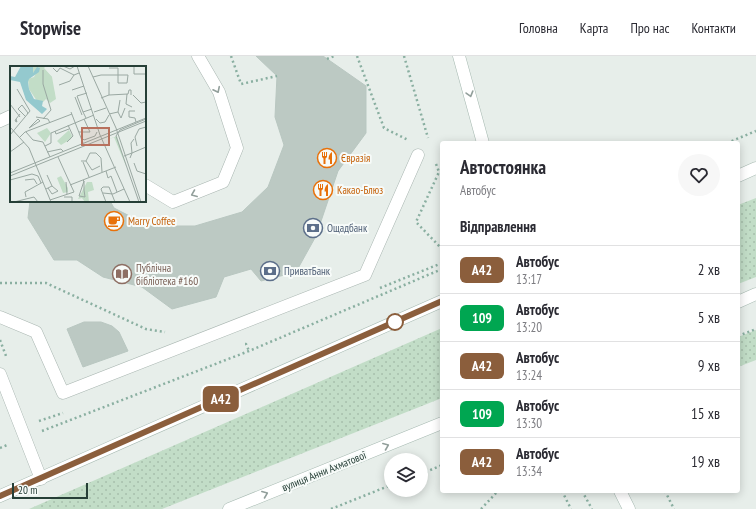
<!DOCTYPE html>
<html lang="uk">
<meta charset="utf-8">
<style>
body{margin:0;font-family:"PT Sans Narrow",sans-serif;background:#f7f7f7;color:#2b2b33;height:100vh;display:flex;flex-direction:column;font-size:15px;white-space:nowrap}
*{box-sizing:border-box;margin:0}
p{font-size:13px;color:#7c7c81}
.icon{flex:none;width:22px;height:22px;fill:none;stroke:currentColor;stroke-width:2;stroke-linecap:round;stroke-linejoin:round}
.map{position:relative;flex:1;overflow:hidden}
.details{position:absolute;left:440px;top:85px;width:300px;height:352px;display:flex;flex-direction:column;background:#fff;border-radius:4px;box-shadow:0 2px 10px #0003}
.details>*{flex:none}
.badge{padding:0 8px;border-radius:6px;font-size:14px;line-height:26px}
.buttons{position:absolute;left:384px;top:397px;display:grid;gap:8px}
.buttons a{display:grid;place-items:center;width:44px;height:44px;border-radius:50%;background:#fff;box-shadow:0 2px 10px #0003;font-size:20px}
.scale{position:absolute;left:12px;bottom:10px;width:76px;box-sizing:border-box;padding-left:4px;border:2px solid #263f37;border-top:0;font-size:11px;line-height:14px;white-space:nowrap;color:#263f37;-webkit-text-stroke:3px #f7fbf9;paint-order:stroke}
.map>.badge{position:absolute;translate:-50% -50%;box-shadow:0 0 0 2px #fff}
h2{padding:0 20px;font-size:15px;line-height:36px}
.round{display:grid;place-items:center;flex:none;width:42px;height:42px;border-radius:21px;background:#f7f7f7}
.headline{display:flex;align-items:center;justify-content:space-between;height:68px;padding:0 20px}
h1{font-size:19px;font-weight:700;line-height:30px}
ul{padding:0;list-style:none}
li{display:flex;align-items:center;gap:12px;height:48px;padding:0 20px;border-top:1px solid #e1e1e2}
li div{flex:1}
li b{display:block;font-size:15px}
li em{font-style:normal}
li .badge{min-width:44px;font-weight:700;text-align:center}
header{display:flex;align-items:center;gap:24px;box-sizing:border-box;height:56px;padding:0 20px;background:#fff;border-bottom:1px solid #e1e1e2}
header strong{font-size:19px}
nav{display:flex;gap:22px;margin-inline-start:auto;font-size:14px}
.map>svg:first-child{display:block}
.grass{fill:url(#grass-dots)}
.building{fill:#bcc9c3;stroke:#b9c7c1}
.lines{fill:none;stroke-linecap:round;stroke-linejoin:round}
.service-casing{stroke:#a9b6b1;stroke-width:13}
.secondary-casing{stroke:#a6b9b1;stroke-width:13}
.path{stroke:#8aafa1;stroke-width:2.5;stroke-dasharray:2 3;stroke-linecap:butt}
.service{stroke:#fff;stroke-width:12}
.secondary{stroke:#fff;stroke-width:12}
.oneway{stroke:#929f9b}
.line-casing{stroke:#fff;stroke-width:9}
.line{stroke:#8b5e3c;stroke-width:6}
.stop-dot{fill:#fff;stroke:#8b5e3c;stroke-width:2}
.labels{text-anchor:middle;stroke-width:4;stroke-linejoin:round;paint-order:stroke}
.food-label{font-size:11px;fill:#c56008;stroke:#f7fbf9;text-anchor:start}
.service-label{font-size:11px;fill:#4e5e75;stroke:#f7fbf9;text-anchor:start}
.education-label{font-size:11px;fill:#785e54;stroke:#f7fbf9;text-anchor:start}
.street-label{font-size:11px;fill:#263f37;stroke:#f7fbf9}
.inset-road{fill:none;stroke:#9aa8a2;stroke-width:1}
.view{fill:#b8715e;fill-opacity:0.15;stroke:#b8715e;stroke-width:2}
.inset-edge{fill:none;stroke:#263f37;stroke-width:2}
</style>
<header>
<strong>Stopwise</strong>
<nav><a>Головна</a><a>Карта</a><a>Про нас</a><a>Контакти</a></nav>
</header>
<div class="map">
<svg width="756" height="453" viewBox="0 0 756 453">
<defs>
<pattern id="grass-dots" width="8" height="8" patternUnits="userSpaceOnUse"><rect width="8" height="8" fill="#c2ddc7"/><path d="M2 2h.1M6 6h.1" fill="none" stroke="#a7bfac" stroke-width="1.8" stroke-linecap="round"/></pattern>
</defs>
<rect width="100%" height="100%" fill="#e7eeea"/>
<path class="grass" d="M756,142v79l-18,7v-79z
M442,272v70l-280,111h-133z
M756,274v30l-18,7v-30z"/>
<path class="building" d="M256,0h67l43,30v47l-28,38 -22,65 -20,36 -35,9 -10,-12 -27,8 -8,20 -44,12 -30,-22 -39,-10 -26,-17h-23l-26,-42 2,-17h80l4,7 35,18h46l47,-14 26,-25 16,-42 -9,-28 2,-41z
M84,266h17l11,4 7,6 9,19 -45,16 -16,-38z"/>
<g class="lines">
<defs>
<path id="service" d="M0,65l11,-5
M145,129l28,17 50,-20 14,-34 -18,-56 -21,-36
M0,261l36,15 27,61 302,-118 53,-120
M0,318l41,105"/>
<path id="secondary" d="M459,0l24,87
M738,120l18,-8
M738,246l18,-8
M620,435l9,18
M0,440l442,-195
M229,453l213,-86"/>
</defs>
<use href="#service" class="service-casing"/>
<use href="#secondary" class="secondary-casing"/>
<path class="path" d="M231,0l10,28 36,-8
M357,0l27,72 24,12
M404,0l24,82
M327,3l7,-3
M727,87l29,-12
M436,108l3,8 -23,50 26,27
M0,227h46l100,46 19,3
M380,232l62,-25
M738,280l18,-7
M0,284l6,16
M245,288h1l3,7
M39,365l24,-8
M42,375l207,-80 193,-82
M0,392l7,-3
M421,418l21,-9
M562,435l9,18
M582,435l10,18
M665,435l9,18
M331,453l60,-24
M481,453l17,-18"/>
<use href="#service" class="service"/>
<use href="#secondary" class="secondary"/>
</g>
<defs><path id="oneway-chevron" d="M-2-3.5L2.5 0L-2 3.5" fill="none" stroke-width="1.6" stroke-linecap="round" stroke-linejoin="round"/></defs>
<g class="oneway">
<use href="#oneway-chevron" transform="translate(217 34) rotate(64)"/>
<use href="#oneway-chevron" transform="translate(470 38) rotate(74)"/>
<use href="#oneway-chevron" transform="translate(194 138) rotate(158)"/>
<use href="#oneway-chevron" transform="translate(386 390) rotate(-22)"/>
<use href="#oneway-chevron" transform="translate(265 438) rotate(-22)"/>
</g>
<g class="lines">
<defs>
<path id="line" d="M0,440l442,-195"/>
</defs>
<use href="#line" class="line-casing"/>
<use href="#line" class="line"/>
</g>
<defs>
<symbol id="restaurant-ring" viewBox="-11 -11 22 22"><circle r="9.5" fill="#f7fbf9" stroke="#e8710a" stroke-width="1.5"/><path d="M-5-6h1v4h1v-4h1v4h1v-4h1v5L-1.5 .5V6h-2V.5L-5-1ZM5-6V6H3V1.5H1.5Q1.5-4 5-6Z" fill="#e8710a"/></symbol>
<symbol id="cafe-ring" viewBox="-11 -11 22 22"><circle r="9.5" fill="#f7fbf9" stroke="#e8710a" stroke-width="1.5"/><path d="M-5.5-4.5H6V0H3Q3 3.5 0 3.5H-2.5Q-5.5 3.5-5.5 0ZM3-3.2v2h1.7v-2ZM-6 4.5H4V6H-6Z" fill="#e8710a"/></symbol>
<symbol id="bank-ring" viewBox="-11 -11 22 22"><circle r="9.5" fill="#f7fbf9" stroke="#5c6f8a" stroke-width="1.5"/><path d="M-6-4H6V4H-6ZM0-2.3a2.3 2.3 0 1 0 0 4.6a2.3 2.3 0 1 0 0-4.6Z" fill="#5c6f8a"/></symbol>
<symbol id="library-ring" viewBox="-11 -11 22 22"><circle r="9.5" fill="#f7fbf9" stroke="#8d6e63" stroke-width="1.5"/><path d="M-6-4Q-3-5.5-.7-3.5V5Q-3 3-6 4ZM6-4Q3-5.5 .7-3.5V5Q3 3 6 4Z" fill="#8d6e63"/></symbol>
</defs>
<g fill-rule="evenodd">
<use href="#restaurant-ring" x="316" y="91" width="22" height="22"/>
<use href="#restaurant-ring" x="312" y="123" width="22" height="22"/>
<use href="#cafe-ring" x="103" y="154" width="22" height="22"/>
<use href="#bank-ring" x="302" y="161" width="22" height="22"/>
<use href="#bank-ring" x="259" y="204" width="22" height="22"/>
<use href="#library-ring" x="111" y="207" width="22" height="22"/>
</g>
<circle class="stop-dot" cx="395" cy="266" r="8"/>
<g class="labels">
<g class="food-label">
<text x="341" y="106">Євразія</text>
<text x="337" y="138">Какао-Блюз</text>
<text x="128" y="169">Marry Coffee</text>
</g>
<g class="service-label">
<text x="327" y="176">Ощадбанк</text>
<text x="284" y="219">ПриватБанк</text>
</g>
<g class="education-label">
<text x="136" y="216">Публічна<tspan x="136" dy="13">бібліотека #160</tspan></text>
</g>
<g class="street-label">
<text transform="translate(324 415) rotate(-22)" y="4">вулиця Анни Ахматової</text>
</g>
</g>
<g transform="translate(10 10)">
<rect width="136" height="136" fill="#e7eeea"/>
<path d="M107,70l9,29v1l-12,-29 -9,4zM77,116h5l2,8 -6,2 1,10h-4l-3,-4 -4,1z" fill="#c2ddc7"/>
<path d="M23,0h13l-2,2 8,9 4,22 -6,4 -4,-4 -3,3 -6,-1 -8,-12 -1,-10 6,-2 5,-10 -6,6z" fill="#c2ddc7"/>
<path d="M35,4l7,7 -1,7 4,10 -1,5 -12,-1 -4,-9 -5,-1v-8zM37,62l4,5 -6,9 -8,-9zM59,64l3,6 -1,3 -10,6 -4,-4zM51,110l7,12v4l-5,1 -6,-15z" fill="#c2ddc7"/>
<path d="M11,0h12v7l4,-6 3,1 -1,4 -10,7 -1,3 1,7 5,10 9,2 -1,5 5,3 -5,5 -16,-14 -6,-18 -10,-2v-4l5,1z" fill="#94c9ce"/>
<path class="inset-road" d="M53,0l7,3 5,-3M67,0l23,69 30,67M78,0l28,62 25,74M124,0v8h12v-8M43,2l4,4 3,-4 14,7 5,-2M99,2h9v7M33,4v14l8,26 -8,9M83,11l8,-2h27l-1,8h-9v-8M49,19l11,-4 4,-6M62,24l12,-4M117,28l-1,10 6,3M99,29l19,-1 1,-4h2v5M123,29l8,8 5,-1M65,31l7,18M91,32l8,-3v-13M0,38l10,13M125,45h-6v6l6,1 1,4M61,46l12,31M73,46l-6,-16 10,-3M84,46l12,-4M108,46l3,6 4,-10M99,48l9,-2 2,-12M16,51l-8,-8 4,-4 6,8 -1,1M26,51l12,2 2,4M76,52l-3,-6 9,-3M6,53l1,3 -2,-1 1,-2 4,-5M28,53l2,2 -11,7zM86,53l4,4 5,-1 4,-7M0,61l19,21 22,54M45,65l1,3 13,-5M16,66l7,8 10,2 7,15M69,66h11l-6,-13M0,69l20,-24 -13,-22M10,71l5,-5 47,-18M72,72l2,2 11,-4 2,-4M57,76l6,-6 -5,-11M35,80l6,-3v-10l43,-18M127,80l-2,-9 4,-8 7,-2M0,86l14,-10M37,86l14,-3 2,2M114,90l8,-3 -1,-10 3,-4M120,92l2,-5 14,-6M71,95h5l4,-8h6l5,5 1,14M76,95l6,9 8,-4M73,96l6,15M124,97l3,8 9,3M96,105l2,7 3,-2 6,16M0,107l136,-55M37,109l5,11M0,110l136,-55M0,114l22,-6 6,2 3,7M15,114l9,-1 3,5M73,114l1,1v9l1,7 -6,-1 5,-15M56,116l1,12M60,119l46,-18M36,123l6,-3 6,5 -6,3 -4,-6M93,127l10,1 11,-5M16,131l-1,-5 18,-10M54,131h8v5M40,134l24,-8 -16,-35M4,136l20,-5 4,5M96,136l-5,-13 2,-2h6l6,15M129,136l-23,-66 4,-6 26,-11"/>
<path class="view" d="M72,62h27v17h-27z"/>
<rect width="136" height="136" class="inset-edge"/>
</g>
</svg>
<div class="buttons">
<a><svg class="icon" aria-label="layers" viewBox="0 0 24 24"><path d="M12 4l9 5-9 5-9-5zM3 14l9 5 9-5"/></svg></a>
</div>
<div class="scale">20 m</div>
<b class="badge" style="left:221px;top:343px;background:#8b5e3c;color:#fff">А42</b>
<section class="details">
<div class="headline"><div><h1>Автостоянка</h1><p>Автобус</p></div><a class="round"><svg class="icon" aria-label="heart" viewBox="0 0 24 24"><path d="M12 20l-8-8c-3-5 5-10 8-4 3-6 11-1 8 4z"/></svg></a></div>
<h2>Відправлення</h2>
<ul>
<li><span class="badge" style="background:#8b5e3c;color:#fff">А42</span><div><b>Автобус</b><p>13:17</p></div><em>2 хв</em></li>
<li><span class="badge" style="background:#00a651;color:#fff">109</span><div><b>Автобус</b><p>13:20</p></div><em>5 хв</em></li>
<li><span class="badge" style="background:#8b5e3c;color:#fff">А42</span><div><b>Автобус</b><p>13:24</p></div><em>9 хв</em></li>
<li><span class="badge" style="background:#00a651;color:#fff">109</span><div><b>Автобус</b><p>13:30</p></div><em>15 хв</em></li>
<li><span class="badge" style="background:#8b5e3c;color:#fff">А42</span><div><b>Автобус</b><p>13:34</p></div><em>19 хв</em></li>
</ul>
</section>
</div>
